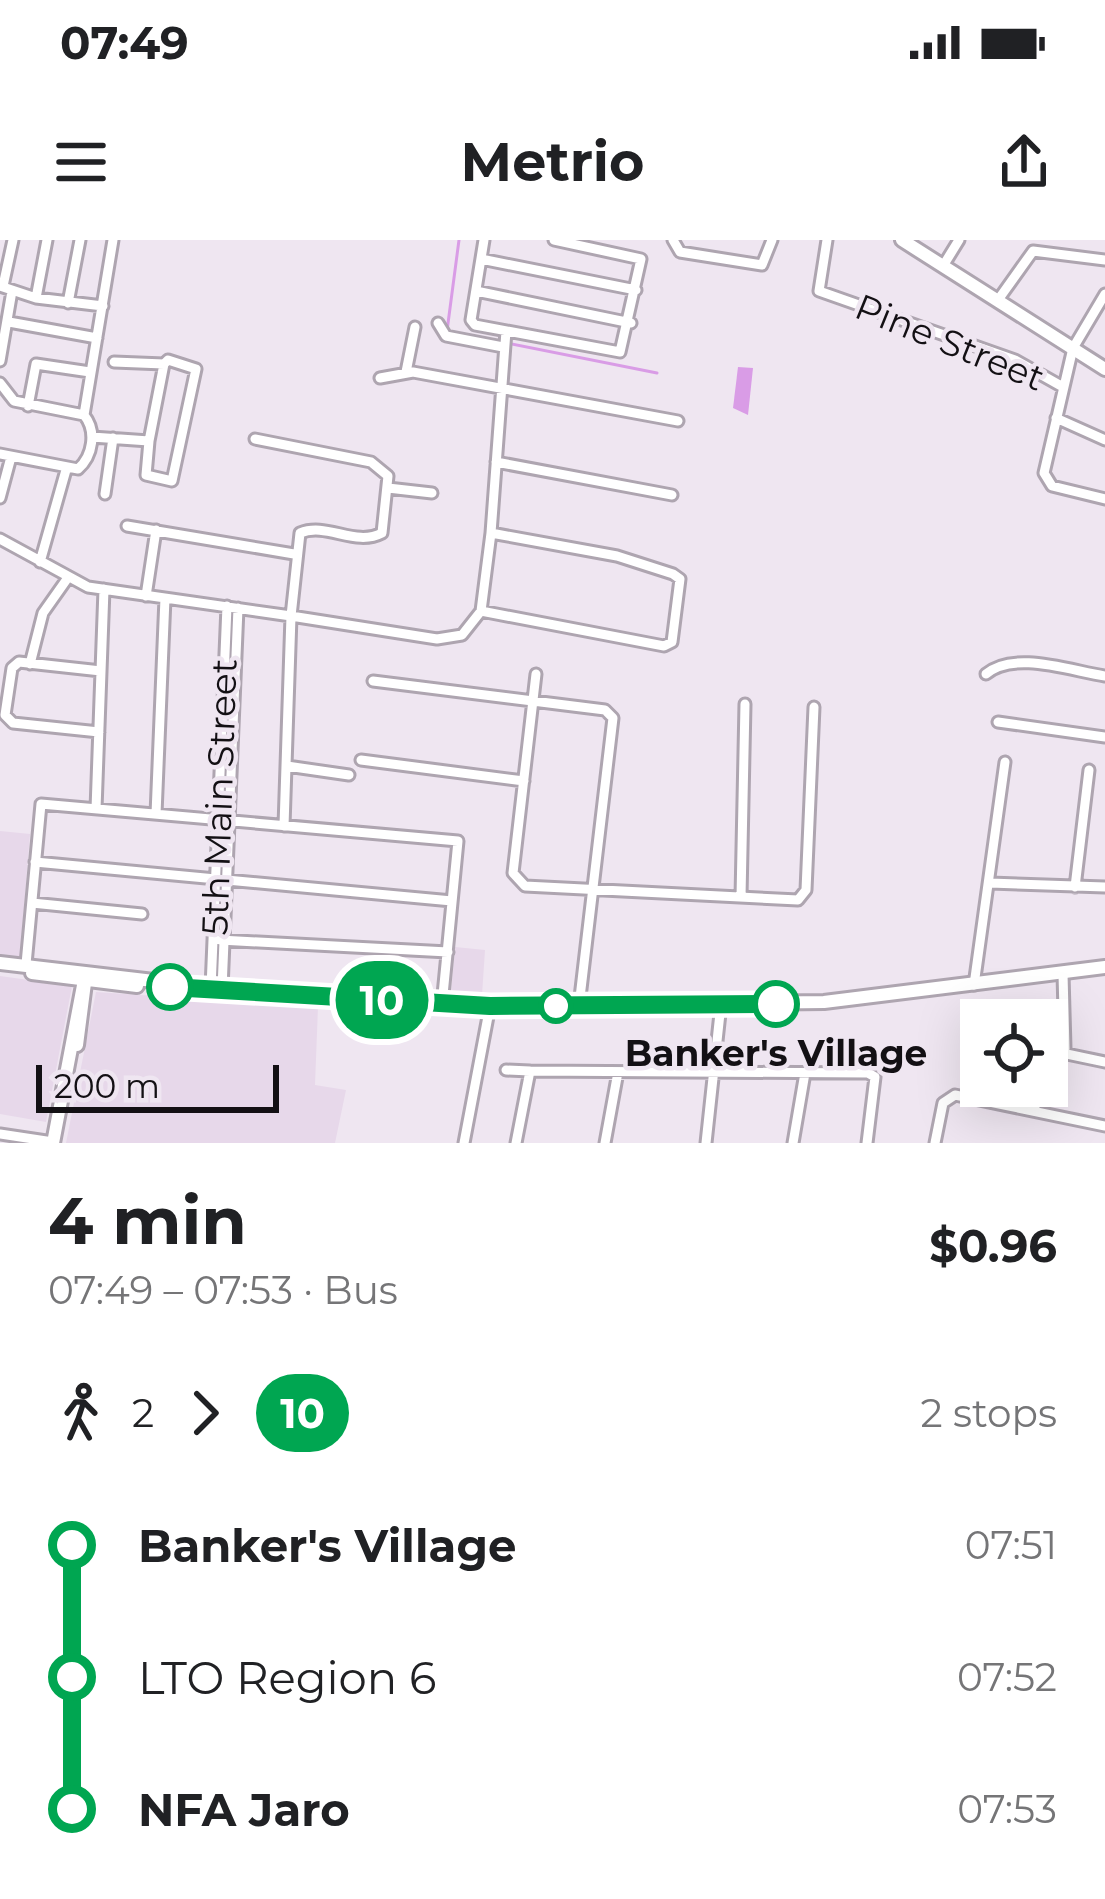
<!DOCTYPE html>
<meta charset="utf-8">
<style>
body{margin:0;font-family:Montserrat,sans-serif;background:#f6f6f6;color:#202124;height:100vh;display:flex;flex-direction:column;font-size:45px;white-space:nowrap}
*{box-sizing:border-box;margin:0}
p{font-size:39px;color:#757577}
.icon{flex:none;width:66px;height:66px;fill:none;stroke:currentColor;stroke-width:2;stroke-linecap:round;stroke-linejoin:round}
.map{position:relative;height:903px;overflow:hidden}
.details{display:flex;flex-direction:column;background:#fff;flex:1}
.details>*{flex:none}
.badge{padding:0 24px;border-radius:39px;font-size:42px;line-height:78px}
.fabs{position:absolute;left:960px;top:759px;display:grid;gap:24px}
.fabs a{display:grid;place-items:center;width:108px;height:108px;border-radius:0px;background:#fff;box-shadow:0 12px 48px #0002;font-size:60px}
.scale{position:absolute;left:36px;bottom:30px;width:243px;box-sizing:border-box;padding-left:12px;border:6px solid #131014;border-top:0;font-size:33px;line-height:42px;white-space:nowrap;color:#131014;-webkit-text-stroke:9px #efe6f1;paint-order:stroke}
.map>.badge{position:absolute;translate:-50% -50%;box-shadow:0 0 0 6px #fff}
.legs{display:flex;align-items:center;gap:18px;height:132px;padding:0 48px;font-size:39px}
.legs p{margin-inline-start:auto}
.head{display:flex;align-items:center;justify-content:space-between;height:204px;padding:0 48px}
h1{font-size:66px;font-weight:700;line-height:90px}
ul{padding:0 48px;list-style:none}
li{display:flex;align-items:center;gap:42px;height:132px;font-size:45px}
li i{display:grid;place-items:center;width:18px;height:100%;margin:0 15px;background:currentColor}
li i::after{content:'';width:30px;height:30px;margin:-15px;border:9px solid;border-radius:50%;background:#fff}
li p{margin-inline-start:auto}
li:first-child i{background:linear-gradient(#0000 50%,currentColor 0)}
li:last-child i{background:linear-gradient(currentColor 50%,#0000 0)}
.status{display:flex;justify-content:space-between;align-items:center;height:84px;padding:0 60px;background:#fff;direction:ltr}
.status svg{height:33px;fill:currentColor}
header{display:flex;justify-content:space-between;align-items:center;height:156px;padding:0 48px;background:#fff;font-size:54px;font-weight:700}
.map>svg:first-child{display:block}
.built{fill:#e7d8ea}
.water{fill:#d99ce6}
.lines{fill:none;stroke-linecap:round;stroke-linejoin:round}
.stream{stroke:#d99ce6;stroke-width:3}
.minor-casing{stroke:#aea5b0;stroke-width:15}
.major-casing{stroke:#aea5b0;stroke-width:18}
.minor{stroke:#fff;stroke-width:9}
.major{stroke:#fff;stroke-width:12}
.line-1-casing{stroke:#fff;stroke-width:27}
.line-1{stroke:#00a651;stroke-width:18}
.stop-1-dot{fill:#fff;stroke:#00a651;stroke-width:6}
.labels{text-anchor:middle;stroke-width:9;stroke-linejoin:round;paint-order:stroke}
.street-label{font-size:36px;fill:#131014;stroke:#efe6f1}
.stop-label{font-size:36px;font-weight:bold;fill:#131014;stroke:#efe6f1}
</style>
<div class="status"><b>07:49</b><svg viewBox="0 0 49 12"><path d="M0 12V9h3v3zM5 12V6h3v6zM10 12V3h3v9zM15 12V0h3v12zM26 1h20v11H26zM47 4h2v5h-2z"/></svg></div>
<header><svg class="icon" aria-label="menu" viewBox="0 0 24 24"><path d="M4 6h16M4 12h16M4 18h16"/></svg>Metrio<svg class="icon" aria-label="share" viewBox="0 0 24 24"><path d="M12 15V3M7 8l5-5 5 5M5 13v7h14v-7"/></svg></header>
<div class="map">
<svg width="1105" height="903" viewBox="0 0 1105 903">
<rect width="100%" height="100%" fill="#efe6f1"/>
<path class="built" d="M0,591l30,3 -10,124 -20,-1z
M455,707l30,3 -3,45 -31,-3z
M0,736l72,10 -26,136 -46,-8z
M96,752l222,15 -3,78 31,5 -11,53h-269z"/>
<path class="water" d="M738,127l15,1 -5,47 -15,-7z"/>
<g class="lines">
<path class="stream" d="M459,0l-12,91 210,42"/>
<defs>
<path id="minor" d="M484,0l-13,80 4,5 145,27 21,-93 -87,-19
M673,0l7,12 82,13 10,-25
M827,0l-8,51 196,69 48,27
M481,19l155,31
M943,26l16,-26
M0,46l36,12 67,8
M3,46l10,-46
M476,51l155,32
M1105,54l-32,54 -29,125 8,13 53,13
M36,58l11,-58
M998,60l35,-49 72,9
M68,63l12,-63
M9,82l88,16
M438,83l8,13 57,11
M0,121l12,-70
M114,122l50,2
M406,132l9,-45
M380,138l33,-6 265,49
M0,143l14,18 70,14
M28,166l8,-42 54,8
M1056,178l49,22
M92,197l57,4 -3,34 26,6 24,-112 -28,-9 -4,4 -15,77
M255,199l116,23 17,14 -6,57c-27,14 -55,-11 -82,0l-9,83 146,23 25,-4 19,-24
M0,214l78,15c15,-13 19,-38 6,-54l29,-175
M496,222l176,33
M388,248l44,5
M105,254l8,-56
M0,258l11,-41
M127,286l167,28
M491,293l126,23 56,18 7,5 -8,63 -8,4 -183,-35z
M491,293l15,-202
M0,299l88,48 203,29 -7,210
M40,322l26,-92
M146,356l10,-66
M30,424l13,-51 24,-34
M536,434l-23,199 12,13 273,14 8,-10 8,-183
M986,434c28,-24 85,-3 119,2
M373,441l232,29 8,8 -34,288
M998,482l107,15
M99,492l-86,-9 -8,-8 7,-47 7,-6 82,9
M361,520l163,21
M287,526l62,9
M96,569l8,-220
M156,574l9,-216
M35,622l417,39
M990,643l115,4
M1075,647l14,-117
M741,657l4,-193
M32,663l110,11
M220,700l228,12
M26,724l15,-160 417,37 -16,164
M974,745l31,-223
M211,748l16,-382
M222,749l16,-381
M1062,813l43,9
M1047,825l18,-16 -2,-75
M506,830l24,1
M1034,871l6,-25
M0,894l53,8
M464,903l26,-137
M516,903l14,-72 338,2 7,4 -8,66
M605,903l13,-71
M706,903l15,-139
M793,903l12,-70
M935,903l8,-40 12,-8 150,31"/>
<path id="major" d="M902,0l203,129
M0,723l222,26 268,17 334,-4 281,-35
M32,733l105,13
M77,805l8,-62
M53,903l31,-163"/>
</defs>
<use href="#minor" class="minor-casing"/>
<use href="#major" class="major-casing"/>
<use href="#minor" class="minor"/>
<use href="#major" class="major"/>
</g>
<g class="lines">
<defs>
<path id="line-1" d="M170,747l320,19 286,-2"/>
</defs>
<use href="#line-1" class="line-1-casing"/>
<use href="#line-1" class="line-1"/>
</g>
<g class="stop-1-dot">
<circle cx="170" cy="747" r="21"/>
<circle cx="776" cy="764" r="21"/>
<circle cx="556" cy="766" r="15"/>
</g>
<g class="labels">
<g class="street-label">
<text transform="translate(950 102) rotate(22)" y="13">Pine Street</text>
<text transform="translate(219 557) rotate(-88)" y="13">5th Main Street</text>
</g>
<g class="stop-label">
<text x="776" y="826">Banker's Village</text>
</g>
</g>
</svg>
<div class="fabs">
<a><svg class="icon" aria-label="locate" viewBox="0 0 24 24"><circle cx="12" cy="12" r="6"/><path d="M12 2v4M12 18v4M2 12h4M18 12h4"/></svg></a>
</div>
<div class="scale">200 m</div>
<b class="badge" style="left:382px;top:760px;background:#00a651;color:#fff">10</b>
</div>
<section class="details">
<div class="head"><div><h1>4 min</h1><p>07:49 – 07:53 · Bus</p></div><b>$0.96</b></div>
<div class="legs"><svg class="icon" aria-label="walk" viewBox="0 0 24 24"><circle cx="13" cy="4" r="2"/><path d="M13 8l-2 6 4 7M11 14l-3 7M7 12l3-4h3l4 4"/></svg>2<svg class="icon" aria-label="forward" viewBox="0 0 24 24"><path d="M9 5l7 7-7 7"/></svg><b class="badge" style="background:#00a651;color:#fff">10</b><p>2 stops</p></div>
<ul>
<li><i style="color:#00a651"></i><b>Banker's Village</b><p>07:51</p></li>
<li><i style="color:#00a651"></i><span>LTO Region 6</span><p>07:52</p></li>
<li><i style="color:#00a651"></i><b>NFA Jaro</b><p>07:53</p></li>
</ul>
</section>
